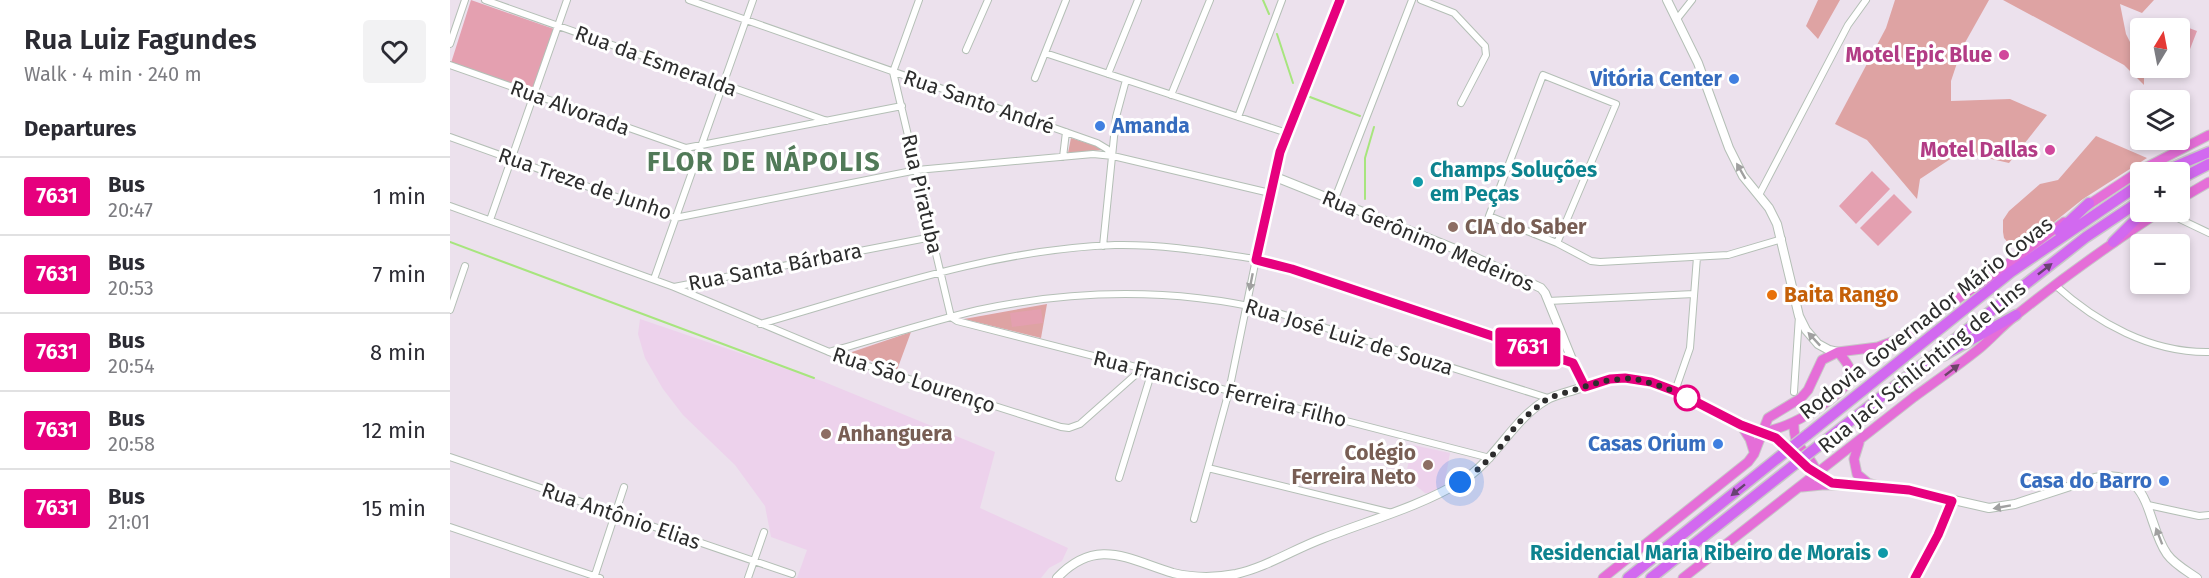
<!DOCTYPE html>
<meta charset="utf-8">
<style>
body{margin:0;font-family:"Fira Sans",sans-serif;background:#f2f2f3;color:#2b2b33;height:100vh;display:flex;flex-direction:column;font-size:22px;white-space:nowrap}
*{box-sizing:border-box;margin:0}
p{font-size:20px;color:#7c7c81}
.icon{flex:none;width:33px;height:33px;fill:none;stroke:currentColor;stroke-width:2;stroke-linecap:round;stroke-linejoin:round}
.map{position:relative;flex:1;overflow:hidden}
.panel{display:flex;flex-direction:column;background:#fff;width:450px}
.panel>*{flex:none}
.badge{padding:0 12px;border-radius:4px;font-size:21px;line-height:39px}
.needle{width:39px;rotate:10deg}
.fabs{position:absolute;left:1680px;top:18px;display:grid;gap:12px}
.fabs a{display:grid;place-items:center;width:60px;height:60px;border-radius:6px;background:#fff;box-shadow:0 3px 9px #0003;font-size:30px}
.you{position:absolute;width:30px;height:30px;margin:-15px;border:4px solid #fff;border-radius:50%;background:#1a73e8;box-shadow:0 0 0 9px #1a73e833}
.map>.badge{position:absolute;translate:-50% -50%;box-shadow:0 0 0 3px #fff}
h2{padding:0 24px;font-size:22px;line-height:54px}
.round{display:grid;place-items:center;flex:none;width:63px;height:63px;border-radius:6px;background:#f2f2f3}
.headline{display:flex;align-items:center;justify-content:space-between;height:102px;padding:0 24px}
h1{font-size:28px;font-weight:600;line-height:45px}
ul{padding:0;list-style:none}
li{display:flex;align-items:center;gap:18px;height:78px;padding:0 24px;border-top:2px solid #e1e1e2}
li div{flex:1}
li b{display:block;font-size:22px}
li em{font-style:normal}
li .badge{min-width:66px;font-weight:700;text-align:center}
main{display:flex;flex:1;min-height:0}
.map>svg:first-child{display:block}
.education{fill:#edd2ec}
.green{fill:#dea3a3}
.pitch{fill:#e4a0b0}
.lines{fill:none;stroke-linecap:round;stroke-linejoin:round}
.stream{stroke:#a7e57e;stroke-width:2}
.street-casing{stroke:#b4bfb6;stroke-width:8}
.secondary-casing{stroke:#b4bfb6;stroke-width:10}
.primary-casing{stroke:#c8c8c8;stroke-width:11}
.highway-casing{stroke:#c8c8c8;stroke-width:13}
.street{stroke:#fff;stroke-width:6}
.secondary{stroke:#fff;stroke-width:8}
.primary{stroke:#e56ed8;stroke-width:9}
.highway{stroke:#d269f0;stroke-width:10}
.highway-bridge-casing{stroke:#c8c8c8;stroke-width:13;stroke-linecap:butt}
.highway-bridge{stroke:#d269f0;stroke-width:10}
.oneway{fill:#a0a0a0}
.oneway2{fill:#674271}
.oneway3{fill:#6d4469}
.line-casing{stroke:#fff;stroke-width:14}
.line{stroke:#e6007e;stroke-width:9}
.walk{stroke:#2d2d2d;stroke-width:6;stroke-dasharray:0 10.8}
.hotel-dot{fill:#d1479c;stroke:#fff;stroke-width:2}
.shop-dot{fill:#3f7fe0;stroke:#fff;stroke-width:2}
.culture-dot{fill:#0f9aa8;stroke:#fff;stroke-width:2}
.education-dot{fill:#8d6e63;stroke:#fff;stroke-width:2}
.food-dot{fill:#e8710a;stroke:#fff;stroke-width:2}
.stop-dot{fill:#fff;stroke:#e6007e;stroke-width:3}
.labels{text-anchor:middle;stroke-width:6;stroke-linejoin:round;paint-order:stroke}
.hotel-label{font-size:21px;font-weight:bold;fill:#b23c85;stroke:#fff;text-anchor:end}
.street-label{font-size:21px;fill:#2d2d2d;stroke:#fff}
.shop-label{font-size:21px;font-weight:bold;fill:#366cbe;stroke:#fff;text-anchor:end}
.culture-label{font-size:21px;font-weight:bold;fill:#0d838f;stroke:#fff;text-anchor:start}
.education-label{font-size:21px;font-weight:bold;fill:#785e54;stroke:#fff;text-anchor:start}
.food-label{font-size:21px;font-weight:bold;fill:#c56008;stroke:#fff;text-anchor:start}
.district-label{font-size:27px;font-weight:bold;letter-spacing:1.5px;fill:#517a58;stroke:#fff}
</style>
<main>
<section class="panel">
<div class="headline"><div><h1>Rua Luiz Fagundes</h1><p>Walk · 4 min · 240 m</p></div><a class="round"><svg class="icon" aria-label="heart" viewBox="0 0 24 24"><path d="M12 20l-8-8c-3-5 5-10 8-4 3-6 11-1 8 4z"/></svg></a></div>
<h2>Departures</h2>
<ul>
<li><span class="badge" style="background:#e6007e;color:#fff">7631</span><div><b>Bus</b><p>20:47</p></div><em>1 min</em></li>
<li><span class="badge" style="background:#e6007e;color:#fff">7631</span><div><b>Bus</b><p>20:53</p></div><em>7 min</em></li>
<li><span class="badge" style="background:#e6007e;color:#fff">7631</span><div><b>Bus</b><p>20:54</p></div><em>8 min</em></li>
<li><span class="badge" style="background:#e6007e;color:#fff">7631</span><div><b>Bus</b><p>20:58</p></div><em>12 min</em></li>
<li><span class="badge" style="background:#e6007e;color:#fff">7631</span><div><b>Bus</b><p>21:01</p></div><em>15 min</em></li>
</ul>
</section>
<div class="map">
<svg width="1759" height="578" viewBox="0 0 1759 578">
<rect width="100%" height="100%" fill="#ece1ed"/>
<path class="education" d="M190,319l182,62 173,71 -15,56 88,40 -6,13 -13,7 -8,10h-244l10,-28 -36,-13 -6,-31 -30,-41 -52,-50 -20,-26 -18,-31 -7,-24z
M963,445l37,8 -6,33 -12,8 -7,-1 -20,-16z"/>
<path class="green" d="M1368,0h22l-22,39 -12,-13z
M1445,0h94l-27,48 -11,33v20l59,-2 37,16 -38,48 -48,-11 -41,27 -3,20 -50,-59 -32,-16 51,-96z
M1553,0h151l-12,13 -22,-9 6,30 14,28v6h4v17l-20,-20z
M1646,136l51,22 -64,41 -55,44 -17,3 -7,-8 -1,-6v-12l6,-9 31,-27 18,-4z
M621,138l28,9 3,3 -34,3z
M597,304l-6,34 -77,-19z
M461,332l-14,38 -48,-17z"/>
<path class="pitch" d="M21,0l83,29 -22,61 -81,-27z
M1723,22l24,9 -17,44 -21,-7h21v-40h-9z
M1422,171l18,18 -34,35 -17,-18z
M1444,194l18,18 -34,34 -18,-18z
M591,309l2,14 -31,4 -2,-14z"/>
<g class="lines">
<path class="stream" d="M813,0l6,14
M827,34l16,49
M860,97l50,19
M915,199v-41l9,-31
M0,242l364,136"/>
<defs>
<path id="street" d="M35,0l342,121
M239,0l408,143 10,6 6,7 157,37
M971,0l33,13 31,33 1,9 -25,48
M1227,19l15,-19
M0,44l15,-44
M516,50l22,-50
M595,53l242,80
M0,65l236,83 216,-42
M443,72l58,245 6,4 533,137
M443,72l26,-72
M658,74l30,-74
M585,78l31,-78
M721,95l39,-95
M788,117l44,-117
M0,137l225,81 242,-48 176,-16 20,2
M613,157l3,-25
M1309,195l89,-170 18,-25
M884,201l78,-201
M0,206l224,81 258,-50
M1715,212l44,21
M40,220l77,-220
M1107,243l59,-139 -73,-29 -54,141 68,27 34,18 9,1 128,-7 54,-16
M653,246l13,-129 10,-37
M204,279l99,-279
M1605,285c42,38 96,68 154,67
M224,287l172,72 215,68 8,1 11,-4 62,-55
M1098,301l146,-7
M0,310l15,-44
M310,324c115,-33 234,-75 355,-79 47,-1 94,7 141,14l-27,132 -35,128
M379,352c50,-14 99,-30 149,-42 99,-21 196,-22 294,1l276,87
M1225,391l15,-43 7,-91
M1344,392l5,-76
M0,457l342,117
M758,468l184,45
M669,478l33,-107
M1698,505l51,11 10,-1
M0,527l150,51
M144,578l30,-91
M298,578l16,-46"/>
<path id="secondary" d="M890,0l-60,152 -24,107 36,10 281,93 12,25
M1217,0l31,63 31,85 14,28 26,32 8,16 22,92 7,14 12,14 11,6 9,2
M823,176l197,79 71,33 4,5 28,69
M1367,474l20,11 72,5 80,18 26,-4 80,-26c58,-13 50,45 72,76 7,10 20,17 30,24
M607,578c40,-42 72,-18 116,-5 21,5 42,5 63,1 31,-7 58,-25 88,-36 46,-18 95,-31 138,-57 34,-21 50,-61 84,-81 10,-6 24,-8 34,-12 17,-6 35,-11 53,-10 40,4 72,33 108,47 7,3 14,5 22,7
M1465,578l23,-43 14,-34"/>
<path id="primary" d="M1730,199l29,-17
M1635,207l56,-37 68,-35
M1344,423c-1,28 15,27 23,50
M1291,425l9,14 4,13
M1313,432c29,-5 65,-27 85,-49 7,-13 -2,-21 -10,-31
M1313,432l20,11 34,31
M1409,443l-5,16 3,15 11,9 13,4
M1352,487l20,-2h15
M1153,578l145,-116 6,-8 14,-36 33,-20 7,-8 14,-30 16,-8 40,-5 24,-9 114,-80 48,-36
M1233,578l231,-181c22,-16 45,-32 66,-49 12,-10 22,-22 34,-31 47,-38 95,-72 145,-105"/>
<path id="highway" d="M1712,172l47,-20
M1730,179l29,-15
M1609,231l30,-28
M1663,242l30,-30
M1494,355l72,-40
M1357,435l204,-163 129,-88
M1367,447l269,-210 54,-36
M1178,578l156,-125
M1201,578l143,-113"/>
</defs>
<use href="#street" class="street-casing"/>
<use href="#secondary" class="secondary-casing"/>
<use href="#primary" class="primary-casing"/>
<use href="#highway" class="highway-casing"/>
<use href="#street" class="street"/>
<use href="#secondary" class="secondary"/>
<use href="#primary" class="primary"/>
<use href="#highway" class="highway"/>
<defs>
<path id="highway-bridge" d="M1334,453l23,-18
M1344,465l23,-18"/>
</defs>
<use href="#highway-bridge" class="highway-bridge-casing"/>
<use href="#highway-bridge" class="highway-bridge"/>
</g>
<defs><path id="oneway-solid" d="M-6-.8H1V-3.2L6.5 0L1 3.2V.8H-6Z" transform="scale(1.5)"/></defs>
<g class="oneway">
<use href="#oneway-solid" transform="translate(1291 171) rotate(-120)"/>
<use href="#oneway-solid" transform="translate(801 282) rotate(101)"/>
<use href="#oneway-solid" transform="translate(1364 339) rotate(-133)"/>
<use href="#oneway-solid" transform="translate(1552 507) rotate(170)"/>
<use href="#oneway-solid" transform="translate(1709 536) rotate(-111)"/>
</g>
<g class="oneway2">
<use href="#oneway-solid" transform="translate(1595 269) rotate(-38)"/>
<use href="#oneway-solid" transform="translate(1288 490) rotate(141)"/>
</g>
<use class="oneway3" href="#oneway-solid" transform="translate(1502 370) rotate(-38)"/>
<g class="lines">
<defs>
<path id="line" d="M890,0l-60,152 -24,108 36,9 281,94 12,24 25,-8 15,-1 26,4 24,9 66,34 35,13 32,30 24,15 77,7 43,11 -14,34 -23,43"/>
</defs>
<use href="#line" class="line-casing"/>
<use href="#line" class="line"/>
<path class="walk" d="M1010,482l21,-15 23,-24 13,-19 31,-26 55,-17 29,-3 32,9 23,11"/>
</g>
<g class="hotel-dot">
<circle cx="1554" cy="55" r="6"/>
<circle cx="1600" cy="150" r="6"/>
</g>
<g class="shop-dot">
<circle cx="1284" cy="79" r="6"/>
<circle cx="650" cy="126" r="6"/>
<circle cx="1268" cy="444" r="6"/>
<circle cx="1714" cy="481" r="6"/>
</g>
<g class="culture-dot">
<circle cx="968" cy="182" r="6"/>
<circle cx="1433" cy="553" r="6"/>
</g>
<g class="education-dot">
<circle cx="1003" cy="227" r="6"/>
<circle cx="376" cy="434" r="6"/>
<circle cx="978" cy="465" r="6"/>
</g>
<circle class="food-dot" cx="1322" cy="295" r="6"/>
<circle class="stop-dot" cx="1237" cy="398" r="12"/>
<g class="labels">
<g class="hotel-label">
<text x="1542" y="62">Motel Epic Blue</text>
<text x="1588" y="157">Motel Dallas</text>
</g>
<g class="street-label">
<text transform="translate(206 61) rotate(20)" y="7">Rua da Esmeralda</text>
<text transform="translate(529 102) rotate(19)" y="7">Rua Santo André</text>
<text transform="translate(120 108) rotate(20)" y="7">Rua Alvorada</text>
<text transform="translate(135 184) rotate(19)" y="7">Rua Treze de Junho</text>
<text transform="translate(472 194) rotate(77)" y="7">Rua Piratuba</text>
<text transform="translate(978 241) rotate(23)" y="7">Rua Gerônimo Medeiros</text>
<text transform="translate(325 267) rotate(-11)" y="7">Rua Santa Bárbara</text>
<text transform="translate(1476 318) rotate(-38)" y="7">Rodovia Governador Mário Covas</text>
<text transform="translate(899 337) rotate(17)" y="7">Rua José Luiz de Souza</text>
<text transform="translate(1472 367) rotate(-39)" y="7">Rua Jaci Schlichting de Lins</text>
<text transform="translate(464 380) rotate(18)" y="7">Rua São Lourenço</text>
<text transform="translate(770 389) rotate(14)" y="7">Rua Francisco Ferreira Filho</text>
<text transform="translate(171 516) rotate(19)" y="7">Rua Antônio Elias</text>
</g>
<g class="shop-label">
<text x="1272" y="86">Vitória Center</text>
<text x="662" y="133" text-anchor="start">Amanda</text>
<text x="1256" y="451">Casas Orium</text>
<text x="1702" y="488">Casa do Barro</text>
</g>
<g class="culture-label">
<text x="980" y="177">Champs Soluções<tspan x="980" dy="24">em Peças</tspan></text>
<text x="1421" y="560" text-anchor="end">Residencial Maria Ribeiro de Morais</text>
</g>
<g class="education-label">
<text x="1015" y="234">CIA do Saber</text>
<text x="388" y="441">Anhanguera</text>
<text x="966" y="460" text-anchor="end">Colégio<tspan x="966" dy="24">Ferreira Neto</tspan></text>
</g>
<g class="food-label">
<text x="1334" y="302">Baita Rango</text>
</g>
<g class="district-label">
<text x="314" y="171">FLOR DE NÁPOLIS</text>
</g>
</g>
</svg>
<div class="fabs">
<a><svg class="needle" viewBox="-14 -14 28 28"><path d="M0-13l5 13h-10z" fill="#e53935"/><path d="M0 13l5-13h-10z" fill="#7c7c81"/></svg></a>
<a><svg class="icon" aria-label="layers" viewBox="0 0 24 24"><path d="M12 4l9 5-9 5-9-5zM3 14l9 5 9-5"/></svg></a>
<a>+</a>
<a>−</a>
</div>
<div class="you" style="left:1010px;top:482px"></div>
<b class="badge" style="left:1078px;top:347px;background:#e6007e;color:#fff">7631</b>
</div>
</main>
